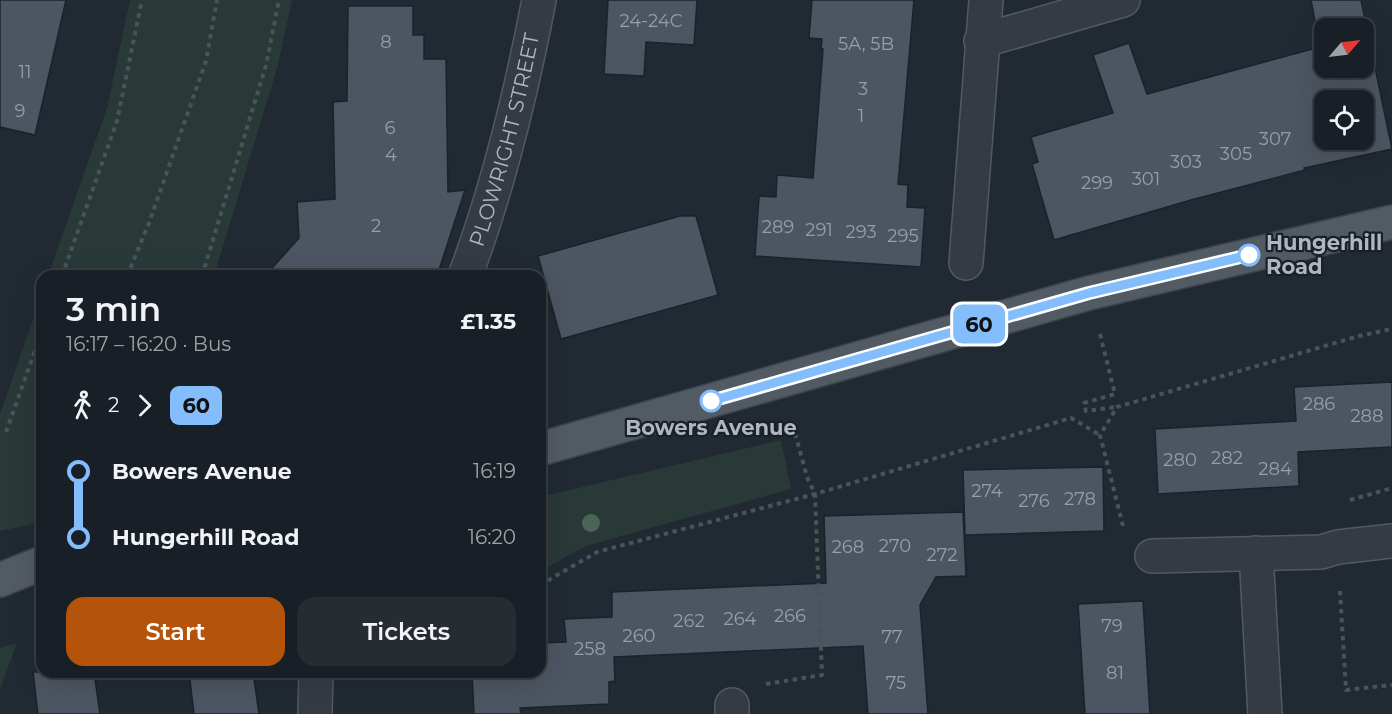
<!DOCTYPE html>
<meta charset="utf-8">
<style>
body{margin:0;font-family:Montserrat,sans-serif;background:#262c32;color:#f1f3f6;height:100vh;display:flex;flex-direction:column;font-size:22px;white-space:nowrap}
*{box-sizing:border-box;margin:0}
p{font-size:20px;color:#9fa2a7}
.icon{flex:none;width:33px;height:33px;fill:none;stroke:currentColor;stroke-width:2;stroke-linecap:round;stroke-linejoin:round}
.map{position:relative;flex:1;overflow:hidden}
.panel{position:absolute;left:36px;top:270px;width:510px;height:408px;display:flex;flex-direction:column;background:#191f26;border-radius:18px;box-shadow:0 6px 24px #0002,0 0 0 2px #373d43}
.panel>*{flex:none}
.badge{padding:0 12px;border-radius:9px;font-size:21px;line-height:39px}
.needle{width:39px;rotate:62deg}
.buttons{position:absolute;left:1314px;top:18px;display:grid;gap:12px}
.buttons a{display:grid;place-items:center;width:60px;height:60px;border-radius:12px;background:#191f26;box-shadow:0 6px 24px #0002,0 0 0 2px #373d43;font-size:30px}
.map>.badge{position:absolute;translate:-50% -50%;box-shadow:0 0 0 3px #fff}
.legs{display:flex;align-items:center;gap:9px;height:66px;padding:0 30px;font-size:20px}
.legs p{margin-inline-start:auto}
.overview{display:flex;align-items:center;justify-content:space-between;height:102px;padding:0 30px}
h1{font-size:33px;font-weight:600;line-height:45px}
.cta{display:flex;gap:12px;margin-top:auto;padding:12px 30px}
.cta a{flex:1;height:69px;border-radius:18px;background:#b45309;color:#fff;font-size:24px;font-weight:600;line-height:69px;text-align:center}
.cta a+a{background:#262c32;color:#f1f3f6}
ul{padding:0 30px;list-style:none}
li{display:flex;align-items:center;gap:21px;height:66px;font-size:22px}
li i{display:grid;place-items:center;width:9px;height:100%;margin:0 8px;background:currentColor}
li i::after{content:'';width:15px;height:15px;margin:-8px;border:4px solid;border-radius:50%;background:#191f26}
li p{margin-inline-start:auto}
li:first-child i{background:linear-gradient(#0000 50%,currentColor 0)}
li:last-child i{background:linear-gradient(currentColor 50%,#0000 0)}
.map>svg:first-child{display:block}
.green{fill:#293938}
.building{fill:#4c5561;stroke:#1c222a;stroke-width:1.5;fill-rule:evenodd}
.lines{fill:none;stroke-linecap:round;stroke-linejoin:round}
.minor-casing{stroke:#525961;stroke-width:36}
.major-casing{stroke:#3e444d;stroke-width:36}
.path{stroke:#465658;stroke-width:4;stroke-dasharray:4.5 4.5;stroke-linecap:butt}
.minor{stroke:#343b43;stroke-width:33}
.major{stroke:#525a63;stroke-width:33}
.tree{fill:#4c6358}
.line-1-casing{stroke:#fff;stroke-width:14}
.line-1{stroke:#83bdfb;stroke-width:9}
.stop-1-dot{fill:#fff;stroke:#83bdfb;stroke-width:3}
.labels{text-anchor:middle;stroke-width:4.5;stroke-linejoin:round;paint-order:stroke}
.number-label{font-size:18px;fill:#969ea8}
.street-label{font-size:21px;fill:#aeb6c0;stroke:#1a2028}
.stop-label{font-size:21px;font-weight:bold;fill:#aeb6c0;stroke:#1a2028;text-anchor:start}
</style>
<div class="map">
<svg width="1392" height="714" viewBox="0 0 1392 714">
<rect width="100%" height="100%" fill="#212932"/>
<path class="green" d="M130,0h162l-14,65 -64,211h-166l59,-168z
M42,294v228l-42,9v-117z
M781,440l10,49 -205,57 -46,25v-74z
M17,643l-17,46v-41z"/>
<path class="building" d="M0,0h66l-31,135 -35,-8z
M608,0h89l-3,45 -48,-3 -2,34 -40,-2z
M812,0h102l-16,184 10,1 -1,22 18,1 -4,59 -166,-11 4,-60 17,1 1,-22 36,3 10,-129h-2l1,-10 -13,-1z
M1311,0h50l31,149 -88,19 1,2 -114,30 -137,40 -22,-76 6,-2 -7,-25 82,-24 -20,-58 36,-12 18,51 173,-47zM1324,28h40v40h-40zM1324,100h40v40h-40z
M348,6h65v29h11v24h22l2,133 17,-2 -28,86h-172l34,-38 -2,-36 38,-3 -2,-97 14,-1z
M680,216h16l22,79 -157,44 -23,-83z
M1392,382v65l-94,5 1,34 -141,8 -3,-65 141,-8 -2,-34z
M1103,467l1,64 -139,4 -2,-65z
M963,512l3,64 -30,1 -16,28 8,109h-60l-5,-68 -249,11 1,24 -6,1v22l-89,4 1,6h-47l-2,-41 68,-1v-29l26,-1 -2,-23 48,-2v-25l214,-9 -2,-67z
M1143,601l7,113h-65l-7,-110z
M33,672h61l6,42h-62z
M189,672h64l6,42h-65z"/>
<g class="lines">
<defs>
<g id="minor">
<path d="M981,41l142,-41"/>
<path d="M966,263l20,-263"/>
<path id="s1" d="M465,276c34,-90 56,-182 74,-276"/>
<path d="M1256,553l9,161"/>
<path d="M1152,556l169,-4 17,-5 54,-6"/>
<path d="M732,705v9"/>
<path d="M315,714l1,-42"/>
</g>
<path id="major" d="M540,449l549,-156 303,-71
M0,580l42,-17"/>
</defs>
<use href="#minor" class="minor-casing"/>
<use href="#major" class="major-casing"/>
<path class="path" d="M62,276l55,-155 25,-121
M127,276l22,-53 57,-162 11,-61
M202,276l64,-211 13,-65
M1100,334l15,60 -31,9 2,8 30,-4
M6,432l36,-101
M1350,500l42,-12
M37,523l5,-16
M1123,526l-23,-91 17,-28 242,-71 33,-7
M540,585l57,-33 218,-58 256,-76 29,17
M1340,591l6,99 46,-5
M766,684l56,-9 -7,-181 -8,-17 -15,-55"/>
<use href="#minor" class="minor"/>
<use href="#major" class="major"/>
</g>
<circle class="tree" cx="591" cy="523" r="9"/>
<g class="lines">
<defs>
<path id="line-1" d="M711,401l378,-108 160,-38"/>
</defs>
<use href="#line-1" class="line-1-casing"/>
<use href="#line-1" class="line-1"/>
</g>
<g class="stop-1-dot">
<circle cx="1249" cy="255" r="10"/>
<circle cx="711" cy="401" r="10"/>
</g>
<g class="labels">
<g class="number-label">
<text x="651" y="27">24-24C</text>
<text x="386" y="48">8</text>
<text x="866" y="50">5A, 5B</text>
<text x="25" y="78">11</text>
<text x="863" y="95">3</text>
<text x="20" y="117">9</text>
<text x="861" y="122">1</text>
<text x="390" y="134">6</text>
<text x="1275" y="145">307</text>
<text x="1236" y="160">305</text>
<text x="391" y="161">4</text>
<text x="1186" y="168">303</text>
<text x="1146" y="185">301</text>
<text x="1097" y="189">299</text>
<text x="376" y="232">2</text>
<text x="778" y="233">289</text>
<text x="819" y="236">291</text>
<text x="861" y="238">293</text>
<text x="903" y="242">295</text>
<text x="1319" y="410">286</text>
<text x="1367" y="422">288</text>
<text x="1227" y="464">282</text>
<text x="1180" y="466">280</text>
<text x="1275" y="475">284</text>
<text x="987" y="497">274</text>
<text x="1080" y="505">278</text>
<text x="1034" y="507">276</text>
<text x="895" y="552">270</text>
<text x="848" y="553">268</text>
<text x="942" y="561">272</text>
<text x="790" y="622">266</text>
<text x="740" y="625">264</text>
<text x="689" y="627">262</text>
<text x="1112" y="632">79</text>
<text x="639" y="642">260</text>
<text x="892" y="643">77</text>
<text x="590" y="655">258</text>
<text x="1115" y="679">81</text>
<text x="896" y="689">75</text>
</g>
<g class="street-label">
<text dy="7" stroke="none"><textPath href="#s1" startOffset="142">PLOWRIGHT STREET</textPath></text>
</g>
<g class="stop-label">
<text x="1266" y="250">Hungerhill<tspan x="1266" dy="24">Road</tspan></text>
<text x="711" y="435" text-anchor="middle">Bowers Avenue</text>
</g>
</g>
</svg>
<div class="buttons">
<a><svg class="needle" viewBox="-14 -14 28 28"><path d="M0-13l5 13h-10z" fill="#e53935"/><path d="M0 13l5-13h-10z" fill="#9fa2a7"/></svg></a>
<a><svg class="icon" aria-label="locate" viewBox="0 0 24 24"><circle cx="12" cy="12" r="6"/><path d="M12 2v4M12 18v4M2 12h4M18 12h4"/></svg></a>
</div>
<b class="badge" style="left:979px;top:324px;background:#83bdfb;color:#111">60</b>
<section class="panel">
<div class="overview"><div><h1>3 min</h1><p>16:17 – 16:20 · Bus</p></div><b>£1.35</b></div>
<div class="legs"><svg class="icon" aria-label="walk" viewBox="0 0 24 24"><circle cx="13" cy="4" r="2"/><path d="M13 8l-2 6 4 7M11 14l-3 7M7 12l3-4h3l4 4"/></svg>2<svg class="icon" aria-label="forward" viewBox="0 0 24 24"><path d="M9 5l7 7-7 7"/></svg><b class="badge" style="background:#83bdfb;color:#111">60</b></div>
<ul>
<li><i style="color:#83bdfb"></i><b>Bowers Avenue</b><p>16:19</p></li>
<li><i style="color:#83bdfb"></i><b>Hungerhill Road</b><p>16:20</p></li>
</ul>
<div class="cta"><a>Start</a><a>Tickets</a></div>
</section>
</div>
